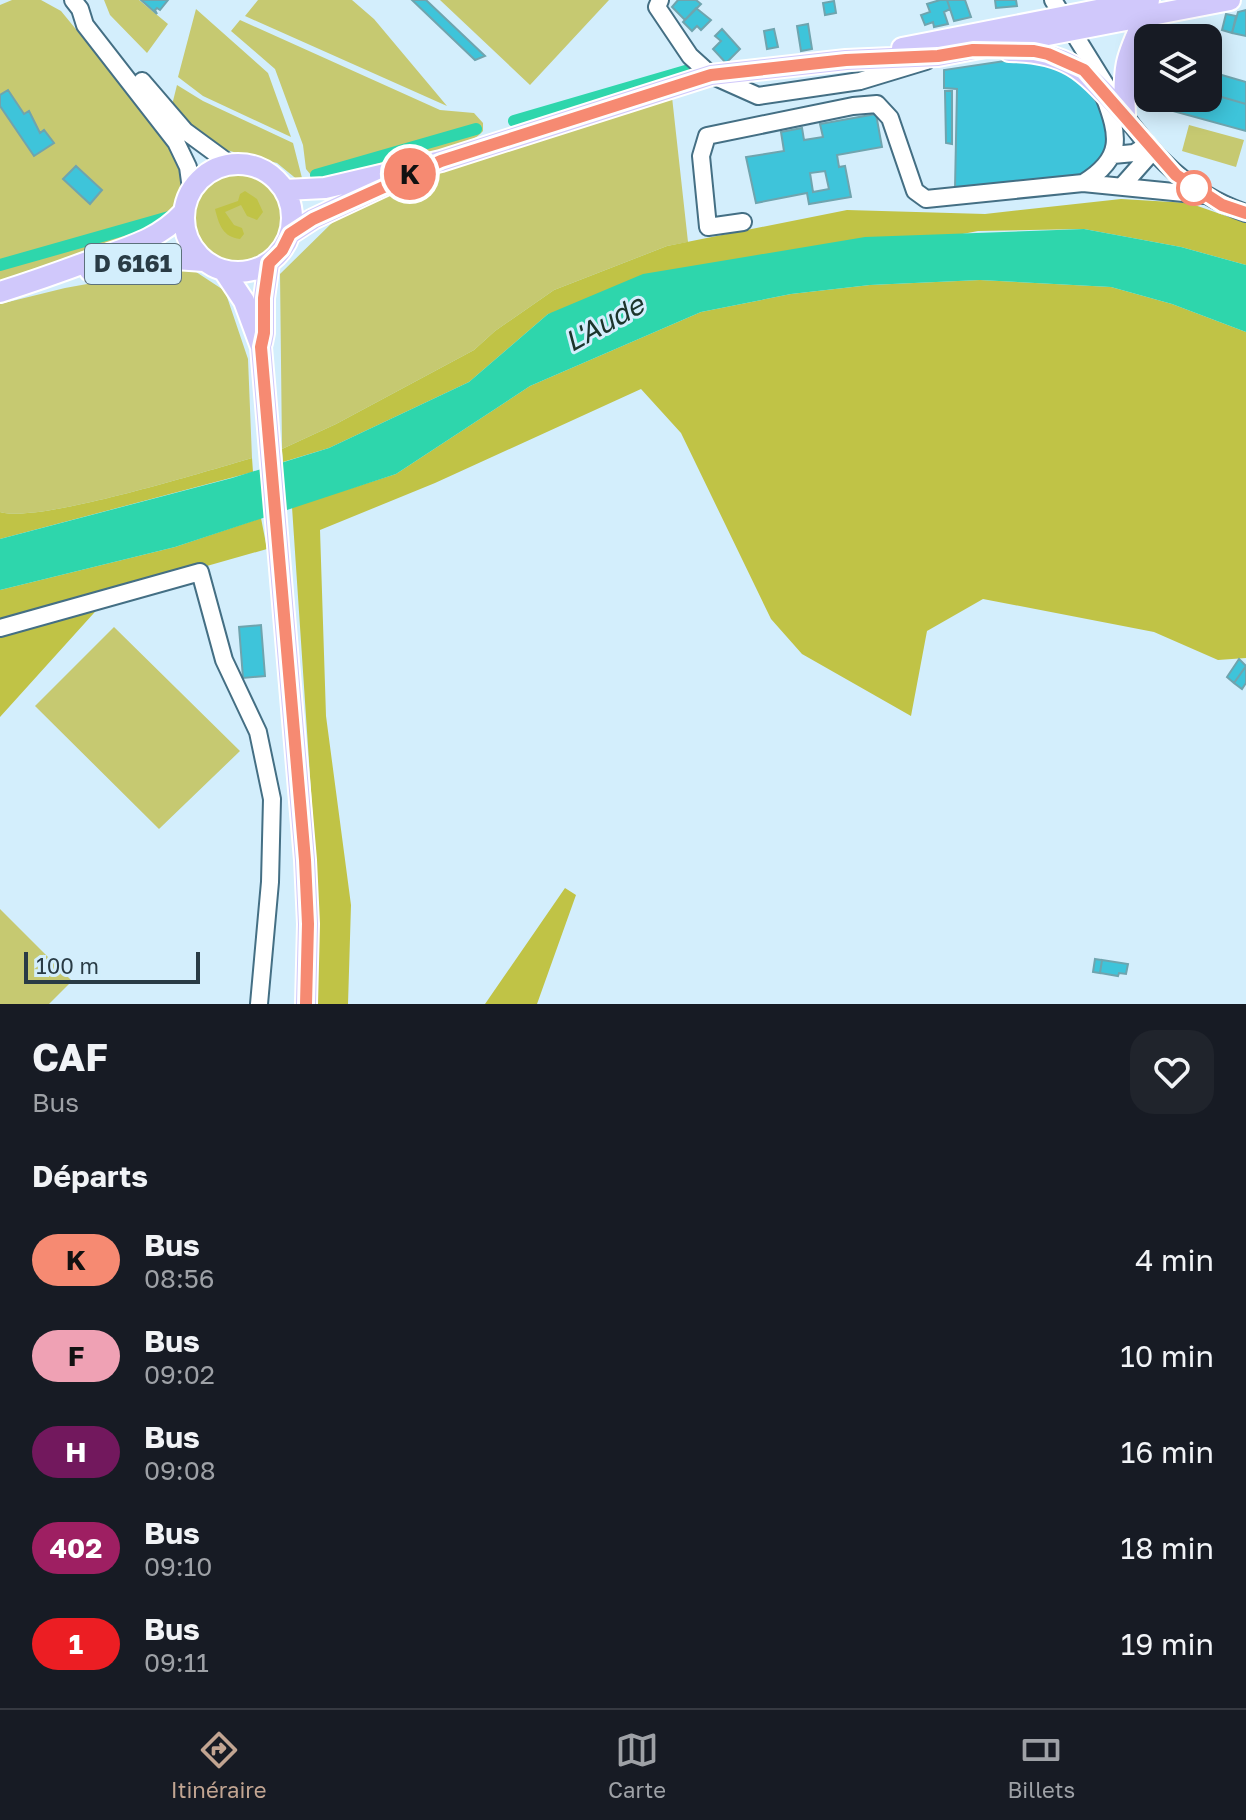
<!DOCTYPE html>
<html lang="fr">
<meta charset="utf-8">
<style>
body{margin:0;font-family:"Golos Text",sans-serif;background:#20242c;color:#f1f3f6;height:100vh;display:flex;flex-direction:column;font-size:30px;white-space:nowrap}
*{box-sizing:border-box;margin:0}
p{font-size:26px;color:#9ea1a6}
.icon{flex:none;width:44px;height:44px;fill:none;stroke:currentColor;stroke-width:2;stroke-linecap:round;stroke-linejoin:round}
.map{position:relative;height:1004px;overflow:hidden}
.side{display:flex;flex-direction:column;background:#171b24;flex:1}
.side>*{flex:none}
.badge{padding:0 16px;border-radius:26px;font-size:28px;line-height:52px}
.buttons{position:absolute;left:1134px;top:24px;display:grid;gap:16px}
.buttons a{display:grid;place-items:center;width:88px;height:88px;border-radius:16px;background:#171b24;box-shadow:0 4px 20px #0003;font-size:40px}
.scale{position:absolute;left:24px;bottom:20px;width:176px;box-sizing:border-box;padding-left:8px;border:4px solid #293b45;border-top:0;font-size:22px;line-height:28px;white-space:nowrap;color:#293b45;-webkit-text-stroke:6px #d3eefc;paint-order:stroke}
.map>.badge{position:absolute;translate:-50% -50%;box-shadow:0 0 0 4px #fff}
h2{padding:0 32px;font-size:30px;line-height:72px}
.round{display:grid;place-items:center;flex:none;width:84px;height:84px;border-radius:24px;background:#20242c}
.headline{display:flex;align-items:center;justify-content:space-between;height:136px;padding:0 32px}
h1{font-size:38px;font-weight:700;line-height:60px}
ul{padding:0;list-style:none}
li{display:flex;align-items:center;gap:24px;height:96px;padding:0 32px}
li div{flex:1}
li b{display:block;font-size:30px}
li em{font-style:normal}
li .badge{min-width:88px;font-weight:700;text-align:center}
.tab-bar{display:flex;justify-content:space-around;align-items:center;height:112px;border-top:2px solid #363941;background:#171b24;font-size:22px;color:#9ea1a6}
.tab-bar a{display:grid;justify-items:center;gap:4px}
.tab-bar .on{color:#c2a592}
.map>svg:first-child{display:block}
.green{fill:#c6c971}
.forest{fill:#c0c346}
.water{fill:#2ed6ac}
.lines{fill:none;stroke-linecap:round;stroke-linejoin:round}
.canal{stroke:#2ed6ac;stroke-width:12}
.building{fill:#3ec4da;stroke:#6fa4ae;stroke-width:2;fill-rule:evenodd}
.minor-casing{stroke:#446f84;stroke-width:20}
.major-casing{stroke:#fff;stroke-width:24}
.minor{stroke:#fff;stroke-width:16}
.major{stroke:#d0c8fb;stroke-width:20}
.line-casing{stroke:#fff;stroke-width:18}
.line{stroke:#f68a72;stroke-width:12}
.stop-dot{fill:#fff;stroke:#f68a72;stroke-width:4}
.labels{text-anchor:middle;stroke-width:6;stroke-linejoin:round;paint-order:stroke}
.shield{fill:#d3eefc;stroke:#5c717c;stroke-width:2}
.shield-label{font-size:24px;font-weight:bold;fill:#293b45}
.water-label{font-size:28px;font-style:italic;fill:#1b342b;stroke:#d3eefc}
</style>
<div class="map">
<svg width="1246" height="1004" viewBox="0 0 1246 1004">
<rect width="100%" height="100%" fill="#d3eefc"/>
<path class="green" d="M12,0h29l20,11 104,127 21,36 -1,14 -17,36 -168,60v-279z
M104,0h35l29,24 -21,29 -37,-38z
M258,0h94l22,19 73,87 -202,-90z
M440,0h169l-79,85z
M196,9l72,64 23,64 -88,-41 -25,-19z
M240,20l200,90 34,3 9,10v8c-23,27 -131,42 -168,49l-9,-11 -3,-24 -28,-76 -44,-38z
M177,85l26,16 90,42 9,35 -3,3 -22,-18 -55,-14 -18,-11 -32,-33z
M672,97l16,145 -21,4 -113,44 -59,41 -21,19 -138,74 -54,25 -2,-175 57,-56 122,-53z
M1189,125l55,15 -8,27 -54,-16z
M192 220a47 47 0 1 1 94 0a47 47 0 1 1-94 0Z
M187,266l38,25 23,68 4,99c-45,13 -216,66 -252,54v-208l65,-16z
M114,627l126,124 -81,78 -124,-123z
M0,909l72,72 -23,23h-49z"/>
<path class="forest" d="M245,191l12,8 6,13 -6,8 -10,-4 -6,-11 -16,7 9,13 8,3 2,6 -4,5c-17,-2 -21,-14 -25,-30l23,-8 2,-7z
M1121,199l68,4 57,20v42l-65,-18 -97,-18 -106,2 -430,83 -79,68 -140,66 -46,14 -1,-13 54,-25 138,-74 21,-19 59,-41 113,-44 180,-36 138,4z
M980,280l131,7 61,17 74,28v326l-28,2 -64,-28 -171,-33 -56,32 -16,85 -109,-62 -31,-35 -90,-186 -40,-44 -206,94 -115,47 6,186 25,189 -3,99h-34l2,-138 -24,-359 104,-33 134,-88 171,-74 90,-18 79,-9z
M252,458l1,14 -253,67v-27c36,12 207,-41 252,-54z
M261,518l6,31 -155,44 -112,124v-127l175,-43z
M565,888l11,7 -39,109h-52z"/>
<path class="water" d="M1084,229l97,18 65,18v67l-74,-28 -61,-17 -131,-7 -110,5 -79,9 -90,18 -171,74 -134,88 -221,73 -175,43v-51l232,-61 97,-30 140,-66 79,-68 95,-40 222,-37z"/>
<g class="lines">
<path class="canal" d="M514,121l175,-51
M316,175l160,-46
M0,265l169,-48"/>
</g>
<path class="building" d="M141,0h27l-8,10 -3,-2 -2,2 2,4z
M412,0h14l59,56 -10,4z
M678,0h18l5,4 -16,16 -13,-13z
M940,0h7l3,9 -6,3 4,12 -14,3 -1,-5 -8,3 -4,-10 9,-3 -3,-8z
M947,0h18l6,17 -17,4z
M995,0h21l1,6 -21,2z
M834,1l2,12 -11,2 -2,-12z
M696,8l15,12 -10,10 -4,-4 -5,5 -9,-9z
M1246,10v26l-14,-3 6,-21z
M1226,14l10,2 -4,17 -10,-3z
M808,24l4,25 -11,2 -4,-25z
M722,29l18,20 -14,14 -13,-14 8,-8 -6,-5z
M774,29l4,18 -11,2 -3,-18z
M1032,57l24,7 23,16 19,24 10,21v19l-10,18 -15,13 -128,14 2,-100 -13,-1v-18z
M1208,71l38,11v22l-38,-11z
M1144,76l4,1v21h60v-5l38,11v27l-102,-28 1,-5 -6,-2z
M8,90l16,24 5,-3 11,22 4,-3 10,13 -20,13 -34,-50v-11z
M945,91h7v53l-6,-1z
M876,114l6,33 -45,8 2,12 6,-1 6,31 -42,7 -2,-11 -51,10 -10,-46 38,-6 -3,-19 21,-4 2,12 19,-3 -3,-13zM825,171l4,18 -16,3 -3,-19z
M76,166l26,24 -12,14 -27,-25z
M261,625l4,51 -22,2 -4,-51z
M1239,659l7,7 -12,17 -7,-6z
M1246,666v17l-4,6 -8,-6z
M1095,959l7,1 -2,13 -7,-1z
M1102,960l26,4 -2,10 -7,-1 -1,3 -18,-3z"/>
<g class="lines">
<defs>
<path id="minor" d="M73,0l7,9 5,16 91,117 12,25 3,22
M660,0l-3,7 33,49 21,19 47,21 102,-15 66,-20
M1053,0l54,87
M1151,16l8,22
M142,81l43,50 45,33
M1119,107c33,49 71,87 127,106
M1113,155l21,-2 13,-8
M1083,183c41,-25 36,-47 21,-87
M1122,186l31,-35
M743,222l-35,5 -7,-71 6,-20 146,-30 24,-2 13,14 25,73 11,8 157,-16 121,12
M0,628l200,-56 24,88 34,72 14,67 -2,83 -11,122"/>
<path id="major" d="M902,48l247,-48
M1009,51c62,1 76,21 116,64
M1125,115c-2,-48 0,-56 20,-98
M184 218a54 54 0 1 1 108 0a54 54 0 1 1-108 0Z
M285,190l40,-2 116,-27 270,-86 135,-15 92,-4 292,-56
M290,234l23,-15 77,-36
M90,271l71,-13 43,3
M224,271l20,30 17,46 44,513 3,64 -2,80
M0,292c32,-10 63,-21 95,-33 33,-12 63,-19 88,-46
M262,343l2,-10v-35l5,-35"/>
</defs>
<use href="#minor" class="minor-casing"/>
<use href="#major" class="major-casing"/>
<use href="#minor" class="minor"/>
<use href="#major" class="major"/>
</g>
<g class="lines">
<defs>
<path id="line" d="M306,1004l2,-80 -3,-64 -44,-513 3,-14v-35l5,-35 13,-13 8,-16 23,-15 128,-58 270,-86 135,-15 92,-4 35,-6 61,1 14,3 36,16 92,105 46,30 24,8"/>
</defs>
<use href="#line" class="line-casing"/>
<use href="#line" class="line"/>
</g>
<circle class="stop-dot" cx="1194" cy="188" r="16"/>
<g class="labels">
<rect class="shield" x="85" y="244" width="96" height="40" rx="6"/>
<g class="shield-label">
<text x="133" y="272">D 6161</text>
</g>
<g class="water-label">
<text transform="translate(604 323) rotate(-29)" y="10">L'Aude</text>
</g>
</g>
</svg>
<div class="buttons">
<a><svg class="icon" aria-label="layers" viewBox="0 0 24 24"><path d="M12 4l9 5-9 5-9-5zM3 14l9 5 9-5"/></svg></a>
</div>
<div class="scale">100 m</div>
<b class="badge" style="left:410px;top:174px;background:#f68a72;color:#111">K</b>
</div>
<section class="side">
<div class="headline"><div><h1>CAF</h1><p>Bus</p></div><a class="round"><svg class="icon" aria-label="heart" viewBox="0 0 24 24"><path d="M12 20l-8-8c-3-5 5-10 8-4 3-6 11-1 8 4z"/></svg></a></div>
<h2>Départs</h2>
<ul>
<li><span class="badge" style="background:#f68a72;color:#111">K</span><div><b>Bus</b><p>08:56</p></div><em>4 min</em></li>
<li><span class="badge" style="background:#efa1b4;color:#111">F</span><div><b>Bus</b><p>09:02</p></div><em>10 min</em></li>
<li><span class="badge" style="background:#72185d;color:#fff">H</span><div><b>Bus</b><p>09:08</p></div><em>16 min</em></li>
<li><span class="badge" style="background:#9e1f62;color:#fff">402</span><div><b>Bus</b><p>09:10</p></div><em>18 min</em></li>
<li><span class="badge" style="background:#ec1e23;color:#fff">1</span><div><b>Bus</b><p>09:11</p></div><em>19 min</em></li>
</ul>
</section>
<nav class="tab-bar">
<a class="on"><svg class="icon" aria-label="directions" viewBox="0 0 24 24"><path d="M12 3l9 9-9 9-9-9zM9 14v-3h6M13 9l2 2-2 2"/></svg>Itinéraire</a>
<a><svg class="icon" aria-label="map" viewBox="0 0 24 24"><path d="M3 6l6-2 6 2 6-2v14l-6 2-6-2-6 2zM9 4v14M15 6v14"/></svg>Carte</a>
<a><svg class="icon" aria-label="tickets" viewBox="0 0 24 24"><path d="M3 7h18v10H3zM15 7v10"/></svg>Billets</a>
</nav>
